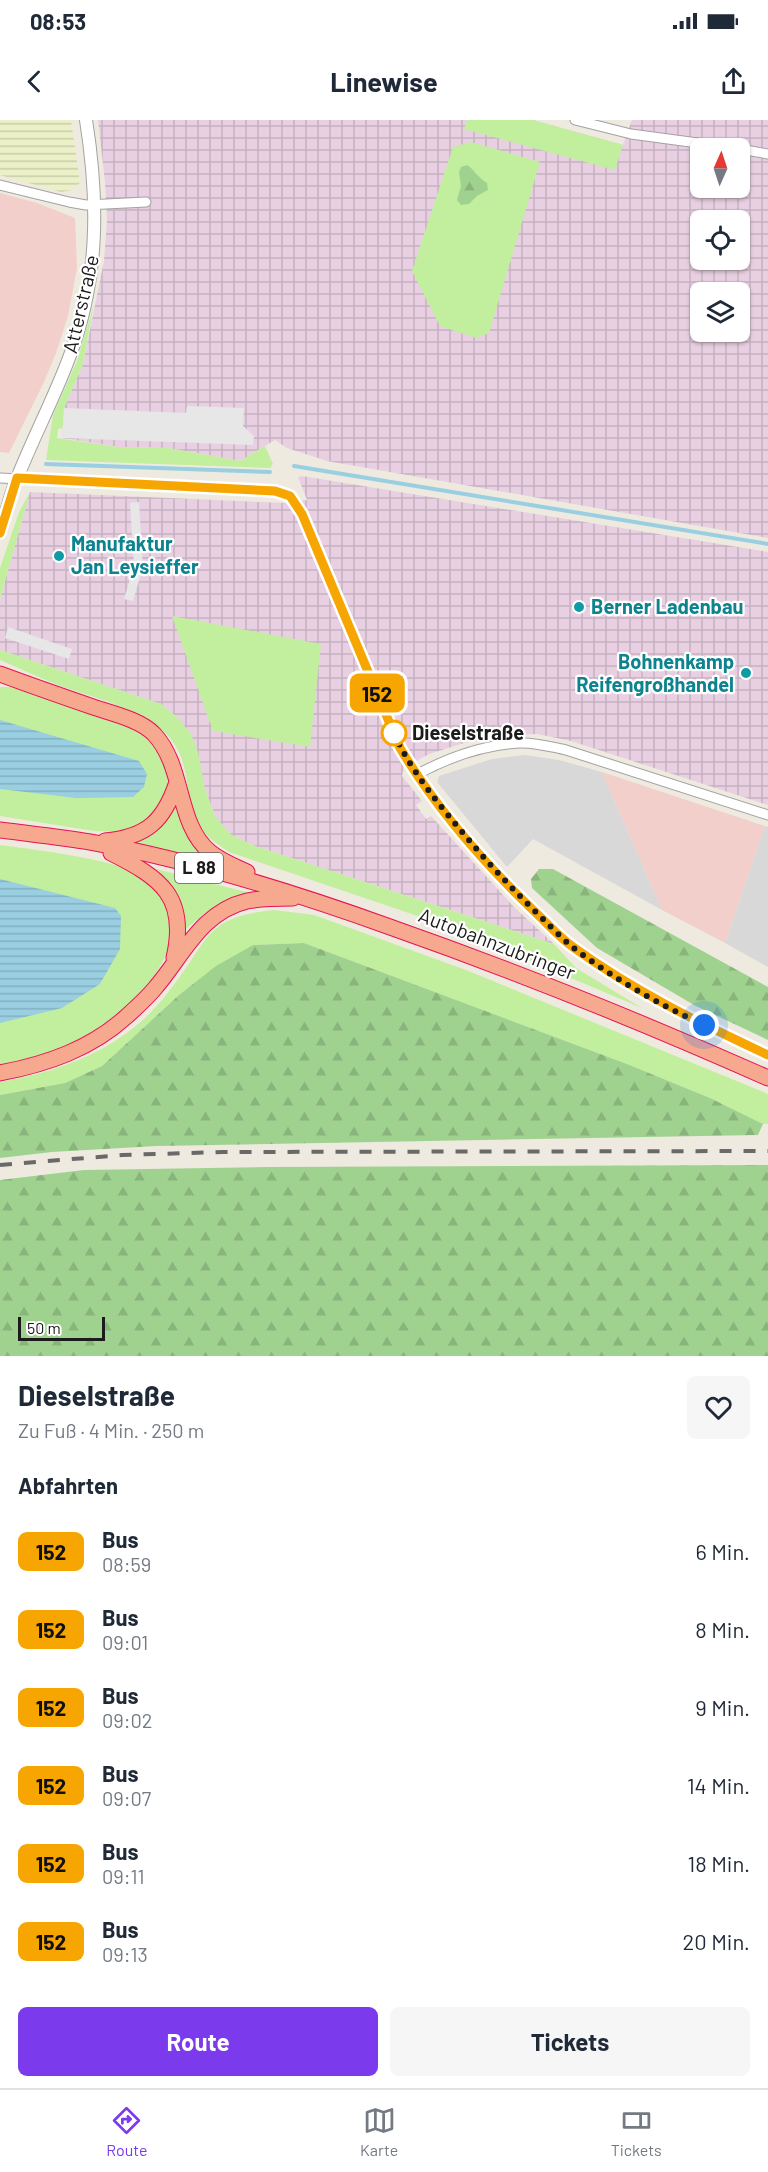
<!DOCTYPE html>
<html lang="de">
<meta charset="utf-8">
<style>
body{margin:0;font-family:Barlow,sans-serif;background:#f6f6f7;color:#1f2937;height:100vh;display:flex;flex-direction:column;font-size:22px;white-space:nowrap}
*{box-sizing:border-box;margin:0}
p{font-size:20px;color:#747a83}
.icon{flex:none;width:33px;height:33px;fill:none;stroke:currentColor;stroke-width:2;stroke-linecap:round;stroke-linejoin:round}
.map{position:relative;height:1236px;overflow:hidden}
.side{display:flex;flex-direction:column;background:#fff;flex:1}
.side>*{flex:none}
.badge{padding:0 12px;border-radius:9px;font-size:21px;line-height:39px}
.needle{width:39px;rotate:3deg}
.controls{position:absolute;left:690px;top:18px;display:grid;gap:12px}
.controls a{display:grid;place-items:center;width:60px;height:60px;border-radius:9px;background:#fff;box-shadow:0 2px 4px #0004;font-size:30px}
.scale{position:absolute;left:18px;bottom:15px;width:87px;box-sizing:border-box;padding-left:6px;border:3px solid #1b1b1b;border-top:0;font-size:16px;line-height:21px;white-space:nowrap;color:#1b1b1b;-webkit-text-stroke:4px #fff;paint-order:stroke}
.you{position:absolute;width:30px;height:30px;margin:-15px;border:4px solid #fff;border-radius:50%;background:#1a73e8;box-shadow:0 0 0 9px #1a73e833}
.map>.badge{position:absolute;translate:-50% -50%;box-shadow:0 0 0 3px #fff}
h2{padding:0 18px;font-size:22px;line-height:54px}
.round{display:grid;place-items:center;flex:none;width:63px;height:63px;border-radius:9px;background:#f6f6f7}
.overview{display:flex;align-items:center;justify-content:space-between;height:102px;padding:0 18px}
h1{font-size:28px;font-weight:700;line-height:45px}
.action{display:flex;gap:12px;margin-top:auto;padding:12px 18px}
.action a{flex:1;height:69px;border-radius:9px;background:#7c3aed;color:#fff;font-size:24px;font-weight:700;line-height:69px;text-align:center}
.action a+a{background:#f6f6f7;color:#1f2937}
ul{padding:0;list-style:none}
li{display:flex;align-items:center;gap:18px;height:78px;padding:0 18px}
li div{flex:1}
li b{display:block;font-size:22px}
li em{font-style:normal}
li .badge{min-width:66px;font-weight:700;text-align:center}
.status{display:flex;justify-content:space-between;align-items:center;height:42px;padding:0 30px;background:#fff;direction:ltr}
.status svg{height:16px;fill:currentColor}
header{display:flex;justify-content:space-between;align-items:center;height:78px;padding:0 18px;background:#fff;font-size:27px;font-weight:700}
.menu{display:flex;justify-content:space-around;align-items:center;height:84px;border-top:2px solid #e0e1e3;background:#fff;font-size:16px;color:#747a83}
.menu a{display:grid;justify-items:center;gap:3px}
.menu .active{color:#7c3aed}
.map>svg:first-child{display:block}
.residential{fill:#d9d8d8}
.commercial{fill:#f2cfcb}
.industrial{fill:url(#industrial-grid);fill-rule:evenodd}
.farmland{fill:url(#farmland-rules)}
.grass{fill:#c2ef9e}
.forest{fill:url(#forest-firs)}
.parking{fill:#e7e7e7}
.water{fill:url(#water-rules)}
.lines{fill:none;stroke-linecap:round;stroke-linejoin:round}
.stream{stroke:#9acee1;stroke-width:4}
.minor-casing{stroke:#a2a2a2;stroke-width:11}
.tertiary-casing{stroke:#a2a2a2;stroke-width:14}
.trunk-casing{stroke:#e61252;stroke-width:17}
.minor{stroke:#fff;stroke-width:9}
.tertiary{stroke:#fff;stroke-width:12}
.trunk{stroke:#f7a990;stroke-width:15}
.rail{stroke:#696969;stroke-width:4;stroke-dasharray:12 12;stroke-linecap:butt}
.line-casing{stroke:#fff;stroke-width:14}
.line{stroke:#f7a500;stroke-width:9}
.walk{stroke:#1b1b1b;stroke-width:6;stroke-dasharray:0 10.8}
.culture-dot{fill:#0f9aa8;stroke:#fff;stroke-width:2}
.stop-dot{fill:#fff;stroke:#f7a500;stroke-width:3}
.labels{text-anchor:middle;stroke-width:4.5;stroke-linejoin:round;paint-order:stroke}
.shield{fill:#fff;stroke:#5f5f5f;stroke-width:1.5}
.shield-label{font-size:18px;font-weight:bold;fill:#1b1b1b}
.street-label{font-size:20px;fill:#1b1b1b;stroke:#fff}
.culture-label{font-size:20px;font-weight:bold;fill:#0d838f;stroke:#fff;text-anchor:start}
.stop-label{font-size:20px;font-weight:bold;fill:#1b1b1b;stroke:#fff;text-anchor:start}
</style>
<div class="status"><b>08:53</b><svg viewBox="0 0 49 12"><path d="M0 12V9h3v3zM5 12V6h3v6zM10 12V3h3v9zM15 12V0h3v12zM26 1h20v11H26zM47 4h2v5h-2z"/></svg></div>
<header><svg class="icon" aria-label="back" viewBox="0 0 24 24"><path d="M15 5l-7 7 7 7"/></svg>Linewise<svg class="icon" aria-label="share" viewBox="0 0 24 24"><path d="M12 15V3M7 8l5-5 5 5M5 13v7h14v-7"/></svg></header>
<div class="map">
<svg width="768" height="1236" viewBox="0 0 768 1236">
<defs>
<pattern id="industrial-grid" width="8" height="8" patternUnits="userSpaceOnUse" patternTransform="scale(1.5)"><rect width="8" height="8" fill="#e8d0e2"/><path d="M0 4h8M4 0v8" fill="none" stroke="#c6b2c1"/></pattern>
<pattern id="farmland-rules" width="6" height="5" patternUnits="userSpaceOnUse" patternTransform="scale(1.5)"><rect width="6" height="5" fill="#ebf0c7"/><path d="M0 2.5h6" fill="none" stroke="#c9cdaa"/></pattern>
<pattern id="forest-firs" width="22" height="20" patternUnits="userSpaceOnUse" patternTransform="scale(1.5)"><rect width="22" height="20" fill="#a0d28f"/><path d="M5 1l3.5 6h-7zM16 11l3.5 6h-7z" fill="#89b47b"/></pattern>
<pattern id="water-rules" width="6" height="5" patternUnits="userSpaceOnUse" patternTransform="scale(1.5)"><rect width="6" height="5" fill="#9acee1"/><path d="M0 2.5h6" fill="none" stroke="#84b0c0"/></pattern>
</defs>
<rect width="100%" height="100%" fill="#eeeadf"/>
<path class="residential" d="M525,635l34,5 43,12 60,138 -129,-71 -26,28 -70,-85 2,-6 53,-17z
M765,706l3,1v140l-43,-24z"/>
<path class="commercial" d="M0,73l37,10 38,15 2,50 -9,48 -12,37 -12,29 -35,71 -9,-1z
M602,652l163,54 -40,117 -63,-33z"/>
<path class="industrial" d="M98,0h435l90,25 9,-25h136v418l-441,-77 -40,-13 -12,-8 -35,21 -72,-13 -50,-1 -56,-9 2,-30 19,-44 21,-103 3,-41 -2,-38zM700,28h40v40h-40zM700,100h40v40h-40zM700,172h40v40h-40z
M302,356l466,76v253l-197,-64 -34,-7 -41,2 -19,3 -48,15 -25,14 -2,8 20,25 -6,4 10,14 5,-3 83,91 40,37 -302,-99 -22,-11 -15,-18 -36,-97 -18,-15 -161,-54v-51l30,-107 255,11 22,-3 -9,-23z"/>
<path class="farmland" d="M0,0h71l9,63 -8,7 -11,2 -61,-17z"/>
<path class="grass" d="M467,0h66l90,25 -8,25 -151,-41z
M471,22l69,20 -51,171 -13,5 -36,-12 -28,-55 41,-124z
M94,184l-11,60 -19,44 -1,20 -5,1 -1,9 61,9 50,1 72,13 25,-15 8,18 -3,4 -224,-8 7,-45 24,-54z
M30,372l-30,107v-31l19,-56z
M172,496l149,28 -11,103 -97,-16z
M0,530l161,54 18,15 12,15 7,18 7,37 10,27 15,18 22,11 302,99 22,24 66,40 -192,-81 -221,-75c-8,-6 -19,-12 -25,-20 -20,-23 -12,-61 -29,-87 -23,-37 -86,-47 -125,-63 -17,-7 -33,-15 -50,-22z
M0,567h11l115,39 21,12 13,15 7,16 2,14 -5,16 -9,14 -14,11 -19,8 -28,-1 -94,-15z
M177,684c6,23 11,36 27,55l-72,-17c24,-11 31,-16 45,-38z
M0,725c30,4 121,15 142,31 13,11 28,27 30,44 6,53 -64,107 -106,126 -21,10 -44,15 -66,19z
M156,749l98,25c-31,6 -45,14 -68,35 -5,-31 -6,-38 -30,-60z
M274,790l40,5 152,55 302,124v30h-5l-53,-26 -83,-34 -323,-121 -51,2 -37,22 -37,28 -77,71 -37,17 -65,12v-13c50,-9 97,-24 137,-57 21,-17 38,-41 53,-63 8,-12 16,-26 28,-35 15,-12 38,-15 56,-17z"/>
<path class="forest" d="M467,45c6,3 10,12 20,18l1,7 -11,6 -8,8 -8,1 -4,-5 4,-14 -2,-14 2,-5z
M539,749h14l215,118v53l-74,-35 -97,-57 -65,-60 -1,-9z
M304,823l323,121 83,34 53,26 -5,11 -602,11 -104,6 -52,6v-63l65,-12 37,-17 77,-71 37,-29 37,-21z
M768,1045v191h-768v-176l84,-10 185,-3z"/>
<path class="parking" d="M187,286l57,2 -1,18 11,10 -1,9 -191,-7 2,-30 122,5z
M139,382l4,65 -10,34 -9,-2 10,-33 -4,-63z
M8,507l64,22 -3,10 -64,-21z"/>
<path class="water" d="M0,600l139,41 8,13 -3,13 -11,10 -57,1 -76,-9z
M0,759l115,29 6,8 -1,33 -20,35 -38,24 -62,15z"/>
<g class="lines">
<path class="stream" d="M46,344l224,8
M294,346l474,78"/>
<defs>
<path id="minor" d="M575,0l56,14 104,14
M740,29l28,5
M0,65l69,17 17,3 60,-3
M0,358l275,13 15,5 12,18 99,235c36,60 85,115 136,164 11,11 23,25 36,34 62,45 127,76 195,108
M416,655c31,-17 68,-30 103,-32 16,-1 32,4 47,7l202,65"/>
<path id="tertiary" d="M0,412c6,-18 10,-38 18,-56 16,-40 36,-78 51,-118 30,-78 30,-156 17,-238"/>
<path id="trunk" d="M0,554c32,12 64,23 96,34 18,6 44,12 58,26 31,33 22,90 56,118 11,9 24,14 37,20
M0,710c30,4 60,7 90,12 101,18 203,50 300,85 128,45 254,96 378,151
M105,721c42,-4 59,-20 72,-59
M111,733c50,25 77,44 63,105
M0,953c47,-9 91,-24 127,-57 10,-9 21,-19 29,-29 28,-33 45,-75 91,-86 15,-3 31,-3 46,-3"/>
</defs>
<use href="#minor" class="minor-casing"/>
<use href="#tertiary" class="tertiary-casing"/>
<use href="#trunk" class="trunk-casing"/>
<use href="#minor" class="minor"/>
<use href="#tertiary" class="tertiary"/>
<use href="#trunk" class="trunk"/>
<path class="rail" d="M0,1045l122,-10 101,-3 545,-1"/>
</g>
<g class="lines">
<defs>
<path id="line" d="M0,413l17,-55 258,13 15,5 12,18 98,234c36,60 83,114 133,162 13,12 26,27 40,37 62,45 127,76 195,108"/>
</defs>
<use href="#line" class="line-casing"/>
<use href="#line" class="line"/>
<path class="walk" d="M394,613l-2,-4c16,37 40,67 66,98 27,33 56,64 87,94 8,8 17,17 26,25 40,31 87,58 133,79"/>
</g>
<g class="culture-dot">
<circle cx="59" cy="436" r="6"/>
<circle cx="579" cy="487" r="6"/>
<circle cx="746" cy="553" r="6"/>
</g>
<circle class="stop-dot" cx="394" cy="613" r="12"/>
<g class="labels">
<rect class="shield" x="175" y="733" width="48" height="30" rx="4.5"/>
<g class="shield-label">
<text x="199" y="754">L 88</text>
</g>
<g class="street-label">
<text transform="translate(81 184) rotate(-77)" y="7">Atterstraße</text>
<text transform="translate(497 824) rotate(21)" y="7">Autobahnzubringer</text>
</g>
<g class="culture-label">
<text x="71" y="431">Manufaktur<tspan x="71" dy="23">Jan Leysieffer</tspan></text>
<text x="591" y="494">Berner Ladenbau</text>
<text x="734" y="549" text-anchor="end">Bohnenkamp<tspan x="734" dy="23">Reifengroßhandel</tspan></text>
</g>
<g class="stop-label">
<text x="412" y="620">Dieselstraße</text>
</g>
</g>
</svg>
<div class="controls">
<a><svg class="needle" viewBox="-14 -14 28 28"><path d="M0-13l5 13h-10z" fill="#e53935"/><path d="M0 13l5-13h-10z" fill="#747a83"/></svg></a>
<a><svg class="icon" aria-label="locate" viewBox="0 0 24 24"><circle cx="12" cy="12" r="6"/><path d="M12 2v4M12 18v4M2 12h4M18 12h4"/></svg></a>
<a><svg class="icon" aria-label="layers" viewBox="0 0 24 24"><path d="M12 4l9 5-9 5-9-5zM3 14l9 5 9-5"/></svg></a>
</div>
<div class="scale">50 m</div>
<div class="you" style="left:704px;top:905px"></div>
<b class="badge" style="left:377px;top:573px;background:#f7a500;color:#111">152</b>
</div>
<section class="side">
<div class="overview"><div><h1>Dieselstraße</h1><p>Zu Fuß · 4 Min. · 250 m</p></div><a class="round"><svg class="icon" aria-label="heart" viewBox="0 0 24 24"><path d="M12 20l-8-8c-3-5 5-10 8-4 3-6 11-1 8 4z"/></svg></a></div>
<h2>Abfahrten</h2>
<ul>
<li><span class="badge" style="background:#f7a500;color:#111">152</span><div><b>Bus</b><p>08:59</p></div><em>6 Min.</em></li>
<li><span class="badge" style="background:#f7a500;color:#111">152</span><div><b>Bus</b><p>09:01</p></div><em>8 Min.</em></li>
<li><span class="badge" style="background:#f7a500;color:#111">152</span><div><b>Bus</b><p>09:02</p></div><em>9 Min.</em></li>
<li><span class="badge" style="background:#f7a500;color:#111">152</span><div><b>Bus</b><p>09:07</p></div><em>14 Min.</em></li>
<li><span class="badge" style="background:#f7a500;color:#111">152</span><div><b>Bus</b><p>09:11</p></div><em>18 Min.</em></li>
<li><span class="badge" style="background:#f7a500;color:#111">152</span><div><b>Bus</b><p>09:13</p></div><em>20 Min.</em></li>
</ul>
<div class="action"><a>Route</a><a>Tickets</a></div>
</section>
<nav class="menu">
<a class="active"><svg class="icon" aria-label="directions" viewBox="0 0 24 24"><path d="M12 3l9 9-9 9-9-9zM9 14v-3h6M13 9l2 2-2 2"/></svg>Route</a>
<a><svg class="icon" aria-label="map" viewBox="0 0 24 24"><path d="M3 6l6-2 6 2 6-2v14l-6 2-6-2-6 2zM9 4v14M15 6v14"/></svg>Karte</a>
<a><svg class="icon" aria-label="tickets" viewBox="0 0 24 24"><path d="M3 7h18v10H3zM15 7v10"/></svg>Tickets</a>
</nav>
